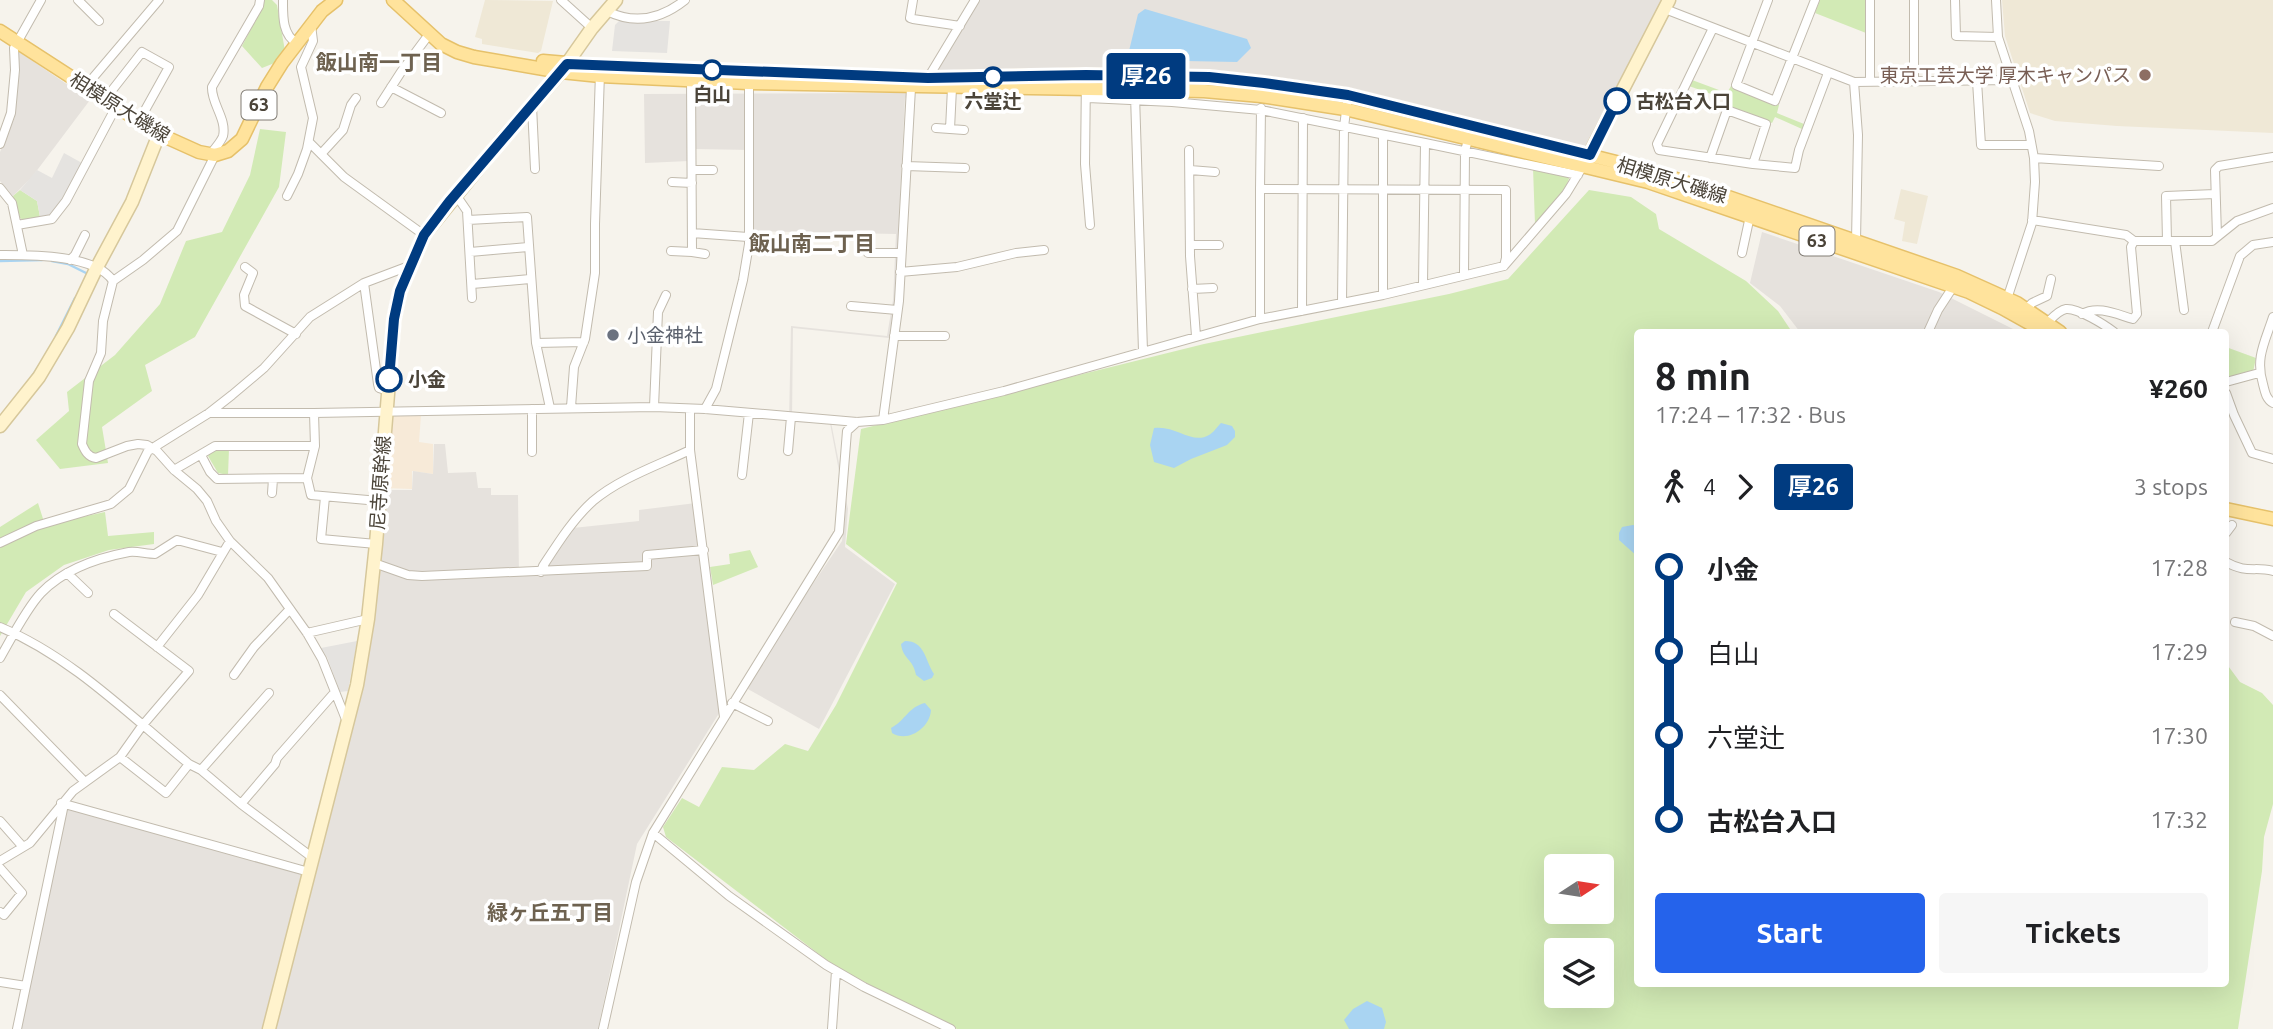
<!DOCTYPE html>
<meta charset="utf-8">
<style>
body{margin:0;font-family:Ubuntu,"Noto Sans JP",sans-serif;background:#f6f6f6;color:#202124;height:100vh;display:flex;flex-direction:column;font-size:26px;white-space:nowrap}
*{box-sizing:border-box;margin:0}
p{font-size:23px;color:#757577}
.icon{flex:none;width:38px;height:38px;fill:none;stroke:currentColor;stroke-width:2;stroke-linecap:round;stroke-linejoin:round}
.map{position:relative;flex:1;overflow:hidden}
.side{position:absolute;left:1634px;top:329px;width:595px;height:658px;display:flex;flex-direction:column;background:#fff;border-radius:7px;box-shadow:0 7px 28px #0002}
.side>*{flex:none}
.badge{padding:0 14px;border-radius:5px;font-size:24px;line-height:46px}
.needle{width:46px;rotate:78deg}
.buttons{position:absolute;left:1544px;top:854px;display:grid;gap:14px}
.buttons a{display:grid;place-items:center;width:70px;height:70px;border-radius:7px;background:#fff;box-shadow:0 7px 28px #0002;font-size:35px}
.map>.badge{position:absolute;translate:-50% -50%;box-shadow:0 0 0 4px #fff}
.legs{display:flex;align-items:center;gap:10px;height:77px;padding:0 21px;font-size:23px}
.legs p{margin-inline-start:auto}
.overview{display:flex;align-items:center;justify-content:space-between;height:119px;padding:0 21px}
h1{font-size:38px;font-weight:700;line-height:52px}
.action{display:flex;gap:14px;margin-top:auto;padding:14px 21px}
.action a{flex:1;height:80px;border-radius:7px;background:#2563eb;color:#fff;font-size:28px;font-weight:700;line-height:80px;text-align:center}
.action a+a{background:#f6f6f6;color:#202124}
ul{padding:0 21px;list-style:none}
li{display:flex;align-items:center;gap:24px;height:84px;font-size:26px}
li i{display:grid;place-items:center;width:10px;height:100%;margin:0 9px;background:currentColor}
li i::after{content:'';width:18px;height:18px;margin:-9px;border:5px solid;border-radius:50%;background:#fff}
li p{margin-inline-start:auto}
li:first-child i{background:linear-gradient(#0000 50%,currentColor 0)}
li:last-child i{background:linear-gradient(currentColor 50%,#0000 0)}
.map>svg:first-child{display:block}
.commercial{fill:#f7ead8}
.industrial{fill:#e6e2dd}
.education{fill:#efe8d6}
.green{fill:#d2eab5;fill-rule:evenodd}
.parking{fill:#e5e3e0}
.water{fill:#a9d4f2}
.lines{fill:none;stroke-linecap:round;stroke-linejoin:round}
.stream{stroke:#a9d4f2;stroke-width:2.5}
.street-casing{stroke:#c2bbae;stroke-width:10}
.secondary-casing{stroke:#d6c79b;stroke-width:15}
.primary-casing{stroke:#e6c16a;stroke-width:15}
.street{stroke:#fff;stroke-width:8}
.secondary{stroke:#fff3cd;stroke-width:12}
.primary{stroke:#ffe39c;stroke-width:12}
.line-1-casing{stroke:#fff;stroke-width:16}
.line-1{stroke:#003b80;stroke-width:10}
.stop-1-dot{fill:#fff;stroke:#003b80;stroke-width:3.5}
.education-dot{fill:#8d6e63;stroke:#fff;stroke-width:2.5}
.worship-dot{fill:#6b7280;stroke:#fff;stroke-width:2.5}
.labels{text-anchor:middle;stroke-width:7;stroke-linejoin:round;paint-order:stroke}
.shield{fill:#fff;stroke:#817c74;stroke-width:2}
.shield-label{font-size:18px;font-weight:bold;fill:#4b4439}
.education-label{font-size:19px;fill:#785e54;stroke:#fff;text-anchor:end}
.stop-label{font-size:19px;font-weight:bold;fill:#4b4439;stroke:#fff}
.street-label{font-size:19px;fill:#4b4439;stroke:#fff}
.worship-label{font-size:19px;fill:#5b616d;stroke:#fff;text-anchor:start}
.neighbourhood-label{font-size:21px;font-weight:bold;fill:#6e6250;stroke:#fff}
</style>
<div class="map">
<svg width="2273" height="1029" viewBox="0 0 2273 1029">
<rect width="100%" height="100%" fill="#f6f3ec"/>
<path class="commercial" d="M421,415l-2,27 14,2v30l-21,-3v18l-27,-1 6,-68 3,-4z"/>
<path class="industrial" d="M980,0h683l-77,150 -324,-72 -129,-9 -193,3 -35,26 -10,203 -6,37 -96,-10 -1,92 39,2 17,87 -3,38 50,37 -76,145 -73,-41 -23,19 -86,137 -39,185h-579l43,-216 6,-5 246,65 50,-189 20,-194h28l1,-19 20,3 1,-30h11l3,29 28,-1 2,16h13v7h27l1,81 24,-1 5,-12 25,-35 66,-7v-11l57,-7 23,206 25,-23 98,-145 4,-32 -16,-86 -41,-1 2,-96 96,10 6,-36 3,-66 -147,-3 2,-81 -57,-1 -5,12 -44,2 -1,-69 260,-1 36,-28z
M18,51l72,49 -58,77 -19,19 -13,-15v-29l15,-35v-19l5,-27z
M1762,232l177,60 80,40h-219l-20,-26 -30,-23z"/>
<path class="education" d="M485,0l68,1 -12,50 -3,2 -56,-9v-5l-7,-2z
M2002,0h271v133l-156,-7 -62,-5 -25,-8 -25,-77z
M1901,189l27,7 -11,48 -15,-3 3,-19 -11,-3z"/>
<path class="green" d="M262,0h10l5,5 8,46 -8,11 -15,6 -20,-22 19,-36z
M1820,0h46v33l-51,-20z
M1692,80l35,13 4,-7 48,19 -2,8 27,11 -2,5 -27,-12 -3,6 -49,-18 2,-6 -36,-13z
M260,129l26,3 -7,55 -84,150 -50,28 7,26 -50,36 6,36 -48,6 -24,-29 33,-29 -2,-19 48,-37 45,-51 26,-63 36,-9 28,-57z
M1533,168l37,7c-4,18 -24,35 -35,49z
M20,190l17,11 3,16 -17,3 -3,-2 -7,-22z
M1589,190l42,7 25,17 3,15 87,52 32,30 14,21h-154v652h588v-321l14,19 22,11 11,12v99l-9,33 -2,34 -24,158h-1281l-120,-61 -171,-131 -3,-10 19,-29 17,9 23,-40 32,3 31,-26 23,7 28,-46 61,-122 -51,-39 15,-115 343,-85 245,-50 59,-15zM1556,866h45v46h-45zM1556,950h45v46h-45z
M2226,347l30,11 -3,14 -22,7 -3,-2z
M216,449h13l-1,26 -10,-2 -10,-17 1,-3z
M38,503l7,22 60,-13 3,24 46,-4v12l-45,6 -45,15 -38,27 -26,44v-109z
M750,550l8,17 -45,18 -3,-18 20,-3 -1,-10z"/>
<path class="parking" d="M619,21h51l-3,32 -55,-2 3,-26z
M64,153l18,10 -21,38 -10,14 -11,2 -3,-16 -17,-11 17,-20 15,8z
M357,641l-9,50 -8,1 -13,-35 -6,-9z"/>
<path class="water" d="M1145,9l102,30 4,9 -14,14 -104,-2 -4,-9 9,-37z
M1221,423l11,3 3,5v6l-8,8 -36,14 -17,9 -20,-6 -4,-17 4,-17c22,-3 38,17 55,7 4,-2 8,-8 12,-12z
M1633,525l5,1v31l-19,-17v-7l3,-6z
M905,641c20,0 20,19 29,33l-2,4 -8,3 -8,-6c-3,-17 -13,-15 -15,-31z
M925,703l6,7c-1,18 -23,33 -39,23l-1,-5c14,-7 17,-21 34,-25z
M1367,1001l15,7 4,14 -2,7h-35l-5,-9 9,-11z"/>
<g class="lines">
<path class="stream" d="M0,261l42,-1
M52,261l16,3 20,10
M56,336l19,-38
M31,378l8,-12"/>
<defs>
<path id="street" d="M78,0l21,21
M283,0c0,15 -1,35 14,43
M561,0l31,28
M913,0l-3,18 3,1 47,7
M1768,0l-32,85 39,16 40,-101
M1870,0v82
M1914,0v81
M1955,0l1,36 42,1
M1996,0l2,37 31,94 5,27 1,24 -3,41 -26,79
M1665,9l189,73 157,-2
M607,11c28,14 54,8 78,-11
M1713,28l-56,116 2,6 94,14 42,4 4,-18 29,-77
M1086,75l-1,89 5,61
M1977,81l4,64h50
M1854,82l4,53 -2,106
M86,86l73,-86
M391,87l50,26
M952,88l-2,41 14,1
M1135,95l8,256
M106,98l36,-46 27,15 -30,54
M1088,98l84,4 89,8 164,33 -2,141
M381,103l20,-31 29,-39
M532,106l3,63
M936,128l14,1
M309,142l35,35 80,58
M1425,143l153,32
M0,144l11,-31 4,-43 -1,-22 27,-48
M1189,150l1,106 6,80
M321,154l22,-24 8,-25 5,-7
M210,155c4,-6 11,-13 13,-19 4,-17 -12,-33 -11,-49l47,-81 1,-6
M1710,158l17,-48 39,14 -13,40
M2034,158l125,8
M906,166l59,2
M692,170h21
M1190,170l25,2
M672,182l20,1
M0,188l12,15 11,52
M1260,189l1,-81
M456,195l11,16 5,87
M287,196l11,-22 9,-25 6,-31 -12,-51 12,-26 -2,-16
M468,220l59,-3 9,126 48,-1
M2032,220l94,15 8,6
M17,225l35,-6 14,-18 51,-96
M692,233l56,4
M2217,236l-2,-66 4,-4 54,-9
M2167,241l-1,-45 49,-2
M2175,241l9,69
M1190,245h29
M671,251l21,1 -1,-176
M470,252l58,-5
M692,252l13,2
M868,253h33
M1742,253l8,-37
M0,255c29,0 96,-1 113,26l-10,40 -2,32 -12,28 -7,63c3,7 6,13 14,14l31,-12 11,-2 9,1 10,6 17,19 23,19 10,12 9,20 14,20 38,37 39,55 15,26 25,63
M70,260l5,-5 10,-20
M245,267l8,6 -9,22 1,11 51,28
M900,272l57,-5 59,-14 28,-3
M1464,274l1,-122 6,-27
M113,281l30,-21 34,-29 38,-76
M364,283l14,101 1,4 9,3
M472,284l58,-5
M1192,289l21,-1
M1383,295v-160
M1342,303l2,-176 4,-32
M851,306l46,4
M2026,309l6,-6 15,-7 4,-17
M1302,311l1,-193
M2082,314c16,-9 34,0 51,5l4,-5 -6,-67 3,-6h78l25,-20 36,-13
M2273,317c-8,25 -18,41 -10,67 2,8 3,15 10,19
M1260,319v-130l246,1v68l-2,8
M2047,323c5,-5 12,-13 19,-14 12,-1 39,16 48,23
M1928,332l10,-22 15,-23
M2212,332l28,-76 13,-11 20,-3
M894,336h51
M536,343l14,65
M2226,382l33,-9
M2226,393l8,22 18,38 21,6
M571,407l3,-40 11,-28 10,-66v-49l5,-151
M654,407l4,-95 8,-17
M690,409v41l34,267
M705,409l11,-20 27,-109 6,-36v-162
M209,413h105
M883,420l16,-119 12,-213 17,-10 47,-78
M788,451l3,-34
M532,452v-43
M201,455l9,17 7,7 90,-1
M174,470l41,-24h100
M742,475l7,-62
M272,493l1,-14
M325,497l-4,42 55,5
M379,501l-68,-6 -4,-17 8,-32 -1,-33 340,-6 51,2 152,13 26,-2 121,-29 256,-72 123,-24 121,-29 62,-72 19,-31
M2226,533l6,-8
M0,543l36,-17 75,-22 18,-15 19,-38 61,-38 23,-18 32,-27 46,-51 54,-34 45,-17
M2226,562c21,12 29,4 47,9
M374,563l34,12 14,1 225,-10v-11l57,-5
M541,572l2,-6c15,-23 30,-47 50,-65 27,-23 66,-36 97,-51
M67,573l21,20
M2235,622l19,4 19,10
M0,627c72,30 129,88 189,137l12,6 40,34 72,54
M307,633l61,-14
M157,647l41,-52 32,-54
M0,658c11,-19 26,-49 41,-65 22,-23 56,-35 88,-41 9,-1 17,2 26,2l22,-14 45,12
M234,675l20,-28 36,-38
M0,695l84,86
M732,703l36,18
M120,757l46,36 23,-29
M201,770l68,-77
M241,804l34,-40 2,-6 58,-66
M0,821l23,26
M653,833l76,63 97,69 38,22 87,42
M0,861l30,-18 43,-52 47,-34 22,-31 47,-55 -75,-57
M0,868l22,25 -18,22 -4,-3
M0,982l26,4
M17,1029l46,-220 -2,-6 248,69
M603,1029l33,-147 17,-49 186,-301 8,-101 10,-9
M832,1029l4,-58"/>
<path id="secondary" d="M1589,155l80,-155
M0,426l39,-49 29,-49 28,-59 36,-67 27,-68
M269,1029l88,-344 11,-66 8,-75 18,-225 6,-28 24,-56 79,-97 58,-66 31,-44 24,-28"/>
<path id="primary" d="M393,0l48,44 16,8 17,5 87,15 39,4 148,7 456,8 57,5 84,13 303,73 321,110 33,16 43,24
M0,31l159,103 40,18 16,3 13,-4 14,-12 25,-52 15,-24 40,-52 14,-11
M543,61l58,5 327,12 158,-3 123,2 55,6 84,12 308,77 301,104 60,27 43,29
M2226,509l47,10"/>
</defs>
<use href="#street" class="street-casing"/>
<use href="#secondary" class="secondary-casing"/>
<use href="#primary" class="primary-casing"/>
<use href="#street" class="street"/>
<use href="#secondary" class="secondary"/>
<use href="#primary" class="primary"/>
</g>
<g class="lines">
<defs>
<path id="line-1" d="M389,379l5,-60 6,-28 24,-56 25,-33 118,-138 361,14 158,-3 123,2 55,6 84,12 242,60 27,-54"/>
</defs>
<use href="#line-1" class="line-1-casing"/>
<use href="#line-1" class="line-1"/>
</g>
<g class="stop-1-dot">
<circle cx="712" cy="70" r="9"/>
<circle cx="993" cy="77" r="9"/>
<circle cx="1617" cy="101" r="12"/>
<circle cx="389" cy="379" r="12"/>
</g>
<circle class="education-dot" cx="2145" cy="75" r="7"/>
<circle class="worship-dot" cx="613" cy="335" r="7"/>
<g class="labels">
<g class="shield">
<rect x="241.5" y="90.5" width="35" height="29" rx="5"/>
<rect x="1799.5" y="226.5" width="35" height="29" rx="5"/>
</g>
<g class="shield-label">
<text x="259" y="111">63</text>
<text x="1817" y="247">63</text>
</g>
<g class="education-label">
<text x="2131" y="82">東京工芸大学 厚木キャンパス</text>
</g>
<g class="stop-label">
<text x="712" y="101">白山</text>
<text x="993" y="108">六堂辻</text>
<text x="1636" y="108" text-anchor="start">古松台入口</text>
<text x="408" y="386" text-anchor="start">小金</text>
</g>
<g class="street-label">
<text transform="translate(120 107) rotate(32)" y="7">相模原大磯線</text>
<text transform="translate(1672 180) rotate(17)" y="7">相模原大磯線</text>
<text transform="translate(380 483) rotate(-86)" y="7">尼寺原幹線</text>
</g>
<g class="worship-label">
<text x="627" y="342">小金神社</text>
</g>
<g class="neighbourhood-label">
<text x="379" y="70">飯山南一丁目</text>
<text x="812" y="251">飯山南二丁目</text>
<text x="550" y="920">緑ヶ丘五丁目</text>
</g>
</g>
</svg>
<div class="buttons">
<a><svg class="needle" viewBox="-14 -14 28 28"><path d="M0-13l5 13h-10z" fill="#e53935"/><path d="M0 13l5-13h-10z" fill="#757577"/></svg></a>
<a><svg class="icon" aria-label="layers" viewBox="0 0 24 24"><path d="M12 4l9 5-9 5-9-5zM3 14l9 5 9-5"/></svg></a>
</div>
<b class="badge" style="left:1146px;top:76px;background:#003b80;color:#fff">厚26</b>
<section class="side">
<div class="overview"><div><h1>8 min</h1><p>17:24 – 17:32 · Bus</p></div><b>¥260</b></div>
<div class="legs"><svg class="icon" aria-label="walk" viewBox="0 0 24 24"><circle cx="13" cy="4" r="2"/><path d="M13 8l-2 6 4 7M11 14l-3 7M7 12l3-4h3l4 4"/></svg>4<svg class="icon" aria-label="forward" viewBox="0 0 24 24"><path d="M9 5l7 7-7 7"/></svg><b class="badge" style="background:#003b80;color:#fff">厚26</b><p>3 stops</p></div>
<ul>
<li><i style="color:#003b80"></i><b>小金</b><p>17:28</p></li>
<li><i style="color:#003b80"></i><span>白山</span><p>17:29</p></li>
<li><i style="color:#003b80"></i><span>六堂辻</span><p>17:30</p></li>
<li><i style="color:#003b80"></i><b>古松台入口</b><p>17:32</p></li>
</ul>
<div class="action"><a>Start</a><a>Tickets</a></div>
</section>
</div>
